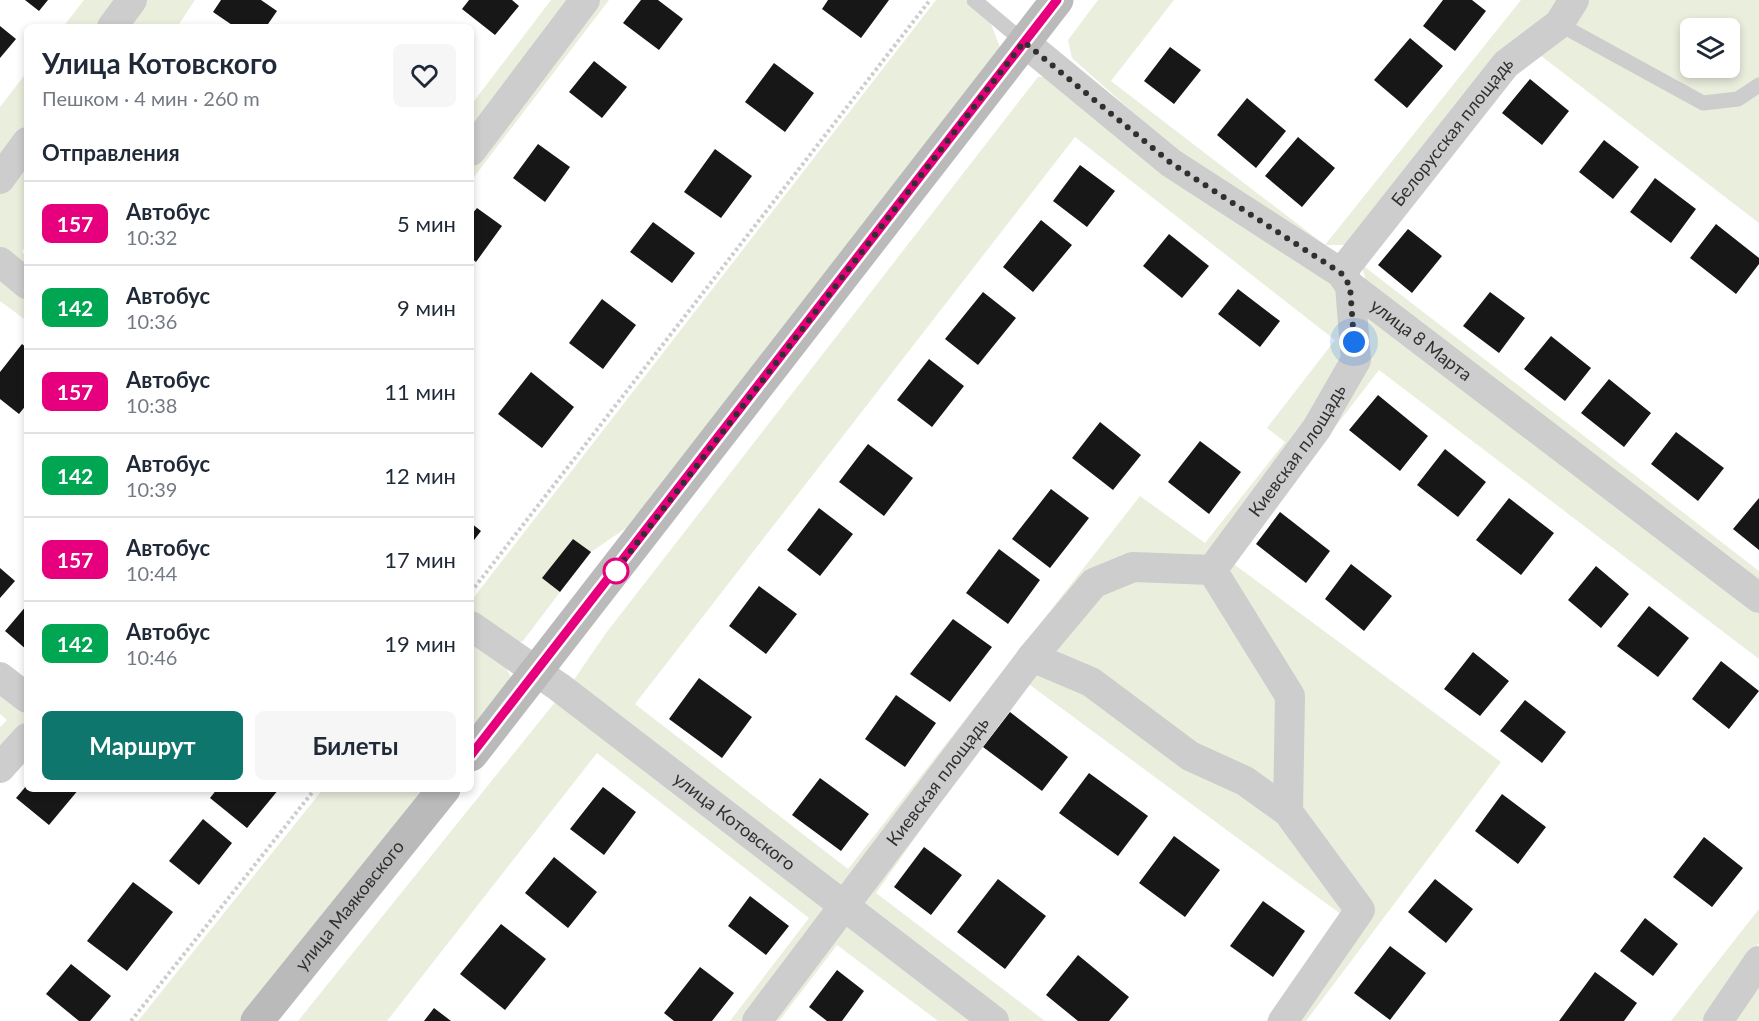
<!DOCTYPE html>
<html lang="ru">
<meta charset="utf-8">
<style>
body{margin:0;font-family:Lato,sans-serif;background:#f6f6f7;color:#1f2937;height:100vh;display:flex;flex-direction:column;font-size:22px;white-space:nowrap}
*{box-sizing:border-box;margin:0}
p{font-size:20px;color:#747a83}
.icon{flex:none;width:33px;height:33px;fill:none;stroke:currentColor;stroke-width:2;stroke-linecap:round;stroke-linejoin:round}
.map{position:relative;flex:1;overflow:hidden}
.panel{position:absolute;left:24px;top:24px;width:450px;height:768px;display:flex;flex-direction:column;background:#fff;border-radius:9px;box-shadow:0 3px 9px #0003}
.panel>*{flex:none}
.badge{padding:0 12px;border-radius:9px;font-size:21px;line-height:39px}
.tools{position:absolute;left:1680px;top:18px;display:grid;gap:12px}
.tools a{display:grid;place-items:center;width:60px;height:60px;border-radius:9px;background:#fff;box-shadow:0 3px 9px #0003;font-size:30px}
.you{position:absolute;width:30px;height:30px;margin:-15px;border:4px solid #fff;border-radius:50%;background:#1a73e8;box-shadow:0 0 0 9px #1a73e833}
.map>.badge{position:absolute;translate:-50% -50%;box-shadow:0 0 0 3px #fff}
h2{padding:0 18px;font-size:22px;line-height:54px}
.round{display:grid;place-items:center;flex:none;width:63px;height:63px;border-radius:9px;background:#f6f6f7}
.headline{display:flex;align-items:center;justify-content:space-between;height:102px;padding:0 18px}
h1{font-size:28px;font-weight:700;line-height:45px}
.action{display:flex;gap:12px;margin-top:auto;padding:12px 18px}
.action a{flex:1;height:69px;border-radius:9px;background:#0f766e;color:#fff;font-size:24px;font-weight:700;line-height:69px;text-align:center}
.action a+a{background:#f6f6f7;color:#1f2937}
ul{padding:0;list-style:none}
li{display:flex;align-items:center;gap:18px;height:84px;padding:0 18px;border-top:2px solid #e0e1e3}
li div{flex:1}
li b{display:block;font-size:22px}
li em{font-style:normal}
li .badge{min-width:66px;font-weight:700;text-align:center}
.map>svg:first-child{display:block}
.green{fill:#eaeedd;fill-rule:evenodd}
.building{fill:#171717}
.lines{fill:none;stroke-linecap:round;stroke-linejoin:round}
.path{stroke:#cdcdcd;stroke-width:4;stroke-dasharray:3 3;stroke-linecap:butt}
.service{stroke:#cdcdcd;stroke-width:15}
.minor{stroke:#cdcdcd;stroke-width:30}
.secondary{stroke:#bababa;stroke-width:33}
.line-casing{stroke:#fff;stroke-width:14}
.line{stroke:#e6007e;stroke-width:9}
.walk{stroke:#303030;stroke-width:6;stroke-dasharray:0 10.8}
.stop-dot{fill:#fff;stroke:#e6007e;stroke-width:3}
.labels{text-anchor:middle;stroke-width:6;stroke-linejoin:round;paint-order:stroke}
.street-label{font-size:18px;fill:#303030;stroke:#fff}
</style>
<div class="map">
<svg width="1759" height="1021" viewBox="0 0 1759 1021">
<rect width="100%" height="100%" fill="#fff"/>
<path class="green" d="M84,0h35l-20,27h-36z
M143,0h52l-18,27h-54z
M551,0h24l-104,138v-33z
M594,0h15l-138,181v-18z
M936,0h29l25,21 11,29 -369,474 -41,28 -18,-13 -30,39 17,14 -37,49 -14,4 -38,-27v-17z
M1098,0h76l-63,81 214,164 196,-245h40l-213,245h-23l-143,-89 -110,-98 -4,-18z
M1586,0h173v223l-223,-171zM1690,28h40v40h-40z
M27,72v52l-27,36v-53z
M1038,77h16l279,203 16,77 -138,205 -79,-3 -285,337 -276,-212 35,-51zM1075,137l260,203 -68,88 18,14 -80,101 -65,-47 -292,373 -213,-165z
M27,156v88l-5,8 5,5v18l-27,-21v-62z
M1361,264l398,307v14l-392,-301z
M0,275l27,21v25l-27,-20z
M1356,299l403,311v49l-380,-289 -148,192 270,200 -195,259h-14l77,-112 -75,-100 2,-114 -77,-125 104,-137z
M1135,573l73,3 74,120 1,104 -238,-147 54,-64z
M471,635l29,21 12,23 -41,52z
M1034,663l249,153 69,94 -77,111h-9l76,-106 -316,-233 -150,211 169,128h-38l-152,-116z
M0,685l27,21v19l-27,31v-29l7,-7 -7,-6z
M560,696l271,212 -84,113h-17l79,-103 -212,-165 -210,268h-89z
M323,789h102l-185,232h-102z
M1759,909v34l-21,27 -33,51h-34z
M847,919l135,102h-44l-101,-76 -58,76h-14z
M1759,978v43h-27z"/>
<path class="building" d="M25,0h23l-9,11z
M221,0h40l16,11 -11,16h-31l-22,-15z
M469,0h43l7,6 -24,29 -33,-26z
M641,0h17l25,19 -24,31 -36,-27z
M828,0h61l-28,38 -39,-29z
M1443,0h29l14,11 -31,40 -32,-25z
M0,26l16,13 -16,19z
M1410,38l33,28 -36,42 -33,-28z
M1170,47l31,23 -27,34 -30,-23z
M594,61l33,26 -25,31 -33,-26z
M774,63l40,30 -29,39 -40,-30z
M1530,79l39,32 -27,34 -40,-32z
M1247,98l39,33 -30,37 -39,-33z
M1298,137l37,31 -33,39 -37,-31z
M1604,140l35,27 -26,32 -34,-27z
M538,144l32,23 -25,35 -32,-24z
M715,149l37,27 -31,42 -37,-26z
M1080,165l35,26 -28,36 -34,-26z
M1655,178l41,31 -25,34 -41,-31z
M477,208l25,18 -26,36 -5,-4v-43z
M1041,220l31,25 -39,47 -30,-25z
M653,222l42,31 -23,30 -42,-31z
M1716,224l43,34v6l-23,30 -46,-36z
M1408,229l34,27 -30,37 -34,-28z
M1169,234l40,32 -27,32 -39,-32z
M1238,289l42,32 -20,26 -42,-33z
M983,292l33,26 -38,47 -33,-26z
M1490,292l35,26 -26,35 -36,-27z
M602,299l34,26 -33,44 -34,-26z
M1551,336l40,32 -26,33 -41,-32z
M22,344l5,4v56l-8,10 -19,-15v-27z
M929,359l35,27 -32,41 -35,-27z
M531,372l43,35 -32,41 -44,-34z
M1609,379l42,34 -27,34 -43,-34z
M1378,395l50,41 -28,35 -51,-41z
M1100,422l41,33 -28,35 -41,-32z
M1676,432l48,36 -26,33 -47,-37z
M1200,441l41,31 -32,42 -41,-32z
M868,444l45,34 -29,38 -45,-34z
M1445,449l41,33 -28,35 -41,-32z
M1051,489l38,29 -39,50 -38,-29z
M1509,498l45,35 -33,42 -45,-35z
M1759,498v52l-26,-21z
M819,508l34,26 -33,42 -33,-26z
M1280,512l50,39 -24,32 -50,-39z
M471,523l10,8 -10,13z
M573,539l18,13 -31,40 -18,-14z
M999,549l41,31 -32,44 -42,-31z
M1351,564l41,32 -28,35 -39,-32z
M1596,566l33,28 -28,34 -33,-28z
M0,568l15,13 -15,17z
M759,586l38,28 -31,40 -37,-28z
M27,605v45l-22,-19z
M1649,606l40,32 -31,39 -41,-31z
M953,619l39,28 -42,55 -40,-28z
M1473,652l36,29 -29,35 -36,-27z
M1721,661l38,30 -30,38 -37,-30z
M699,678l53,39 -30,41 -53,-39z
M896,695l40,28 -31,44 -40,-28z
M1525,700l41,32 -24,31 -42,-32z
M1010,712l58,45 -26,34 -59,-44z
M1089,773l59,43 -30,40 -59,-43z
M820,778l49,36 -28,37 -49,-36z
M27,785v4h52l-30,36 -33,-27z
M603,787l33,25 -32,43 -34,-26z
M217,789h62l-32,39 -37,-30z
M1502,794l44,33 -28,37 -43,-33z
M203,819l29,24 -33,42 -30,-24z
M1174,836l46,34 -35,47 -46,-34z
M1704,837l39,31 -31,39 -39,-30z
M924,847l38,28 -31,40 -37,-28z
M554,857l43,35 -29,36 -43,-35z
M998,879l48,37 -41,53 -48,-37z
M1435,879l38,30 -27,34 -38,-31z
M133,882l40,30 -46,59 -40,-30z
M750,896l39,30 -23,29 -38,-29z
M1263,901l42,30 -32,46 -43,-31z
M1645,918l33,26 -25,32 -33,-25z
M501,924l45,35 -41,51 -45,-36z
M1390,946l36,27 -36,47 -36,-27z
M1078,955l51,42 -20,24h-31l-32,-26z
M71,964l40,32 -21,25h-11l-33,-27z
M700,967l34,26 -22,28h-38l-10,-8z
M837,970l27,21 -22,30h-15l-18,-14z
M1595,972l42,31 -13,18h-65z
M434,1008l17,13h-27z"/>
<g class="lines">
<path class="path" d="M471,592l459,-592
M131,1021l184,-232"/>
<path class="service" d="M974,0l50,42
M1559,24l144,79 35,-4 21,-14"/>
<g class="minor">
<path d="M112,27l20,-27"/>
<path id="s1" d="M1024,42l147,121 170,110 9,13 409,312"/>
<path d="M471,151l114,-151"/>
<path d="M0,179l27,-37"/>
<path d="M0,262l27,22"/>
<path id="s2" d="M1341,273l165,-209 53,-40 15,-24"/>
<path id="s3" d="M471,626l88,61 435,334"/>
<path d="M1032,657l62,-74 39,-16 79,3"/>
<path d="M0,677l27,21"/>
<path d="M0,768l27,-30"/>
<path id="s4" d="M1288,812l2,-116 -78,-126 105,-142 39,-68 -6,-74"/>
<path id="s5" d="M757,1021l275,-364 59,25 99,74 55,25 43,31 72,98 -77,111"/>
<path d="M1718,1021l41,-60"/>
</g>
<g class="secondary">
<path d="M471,755l586,-755"/>
<path id="s6" d="M257,1021l187,-232"/>
</g>
</g>
<g class="lines">
<defs>
<path id="line" d="M471,755l586,-755"/>
</defs>
<use href="#line" class="line-casing"/>
<use href="#line" class="line"/>
<path class="walk" d="M616,571l-6,7 414,-536 147,121 170,110 9,13 4,56"/>
</g>
<circle class="stop-dot" cx="616" cy="571" r="12"/>
<g class="labels">
<g class="street-label">
<text dy="6" stroke="none"><textPath href="#s2" startOffset="180">Белорусская площадь</textPath></text>
<text dy="6" stroke="none"><textPath href="#s1" startOffset="498">улица 8 Марта</textPath></text>
<text dy="6" stroke="none"><textPath href="#s4" startOffset="411">Киевская площадь</textPath></text>
<text dy="6" stroke="none"><textPath href="#s5" startOffset="300">Киевская площадь</textPath></text>
<text dy="6" stroke="none"><textPath href="#s3" startOffset="328">улица Котовского</textPath></text>
<text dy="6" stroke="none"><textPath href="#s6" startOffset="148">улица Маяковского</textPath></text>
</g>
</g>
</svg>
<div class="tools">
<a><svg class="icon" aria-label="layers" viewBox="0 0 24 24"><path d="M12 4l9 5-9 5-9-5zM3 14l9 5 9-5"/></svg></a>
</div>
<div class="you" style="left:1354px;top:342px"></div>
<section class="panel">
<div class="headline"><div><h1>Улица Котовского</h1><p>Пешком · 4 мин · 260 m</p></div><a class="round"><svg class="icon" aria-label="heart" viewBox="0 0 24 24"><path d="M12 20l-8-8c-3-5 5-10 8-4 3-6 11-1 8 4z"/></svg></a></div>
<h2>Отправления</h2>
<ul>
<li><span class="badge" style="background:#e6007e;color:#fff">157</span><div><b>Автобус</b><p>10:32</p></div><em>5 мин</em></li>
<li><span class="badge" style="background:#00a651;color:#fff">142</span><div><b>Автобус</b><p>10:36</p></div><em>9 мин</em></li>
<li><span class="badge" style="background:#e6007e;color:#fff">157</span><div><b>Автобус</b><p>10:38</p></div><em>11 мин</em></li>
<li><span class="badge" style="background:#00a651;color:#fff">142</span><div><b>Автобус</b><p>10:39</p></div><em>12 мин</em></li>
<li><span class="badge" style="background:#e6007e;color:#fff">157</span><div><b>Автобус</b><p>10:44</p></div><em>17 мин</em></li>
<li><span class="badge" style="background:#00a651;color:#fff">142</span><div><b>Автобус</b><p>10:46</p></div><em>19 мин</em></li>
</ul>
<div class="action"><a>Маршрут</a><a>Билеты</a></div>
</section>
</div>
